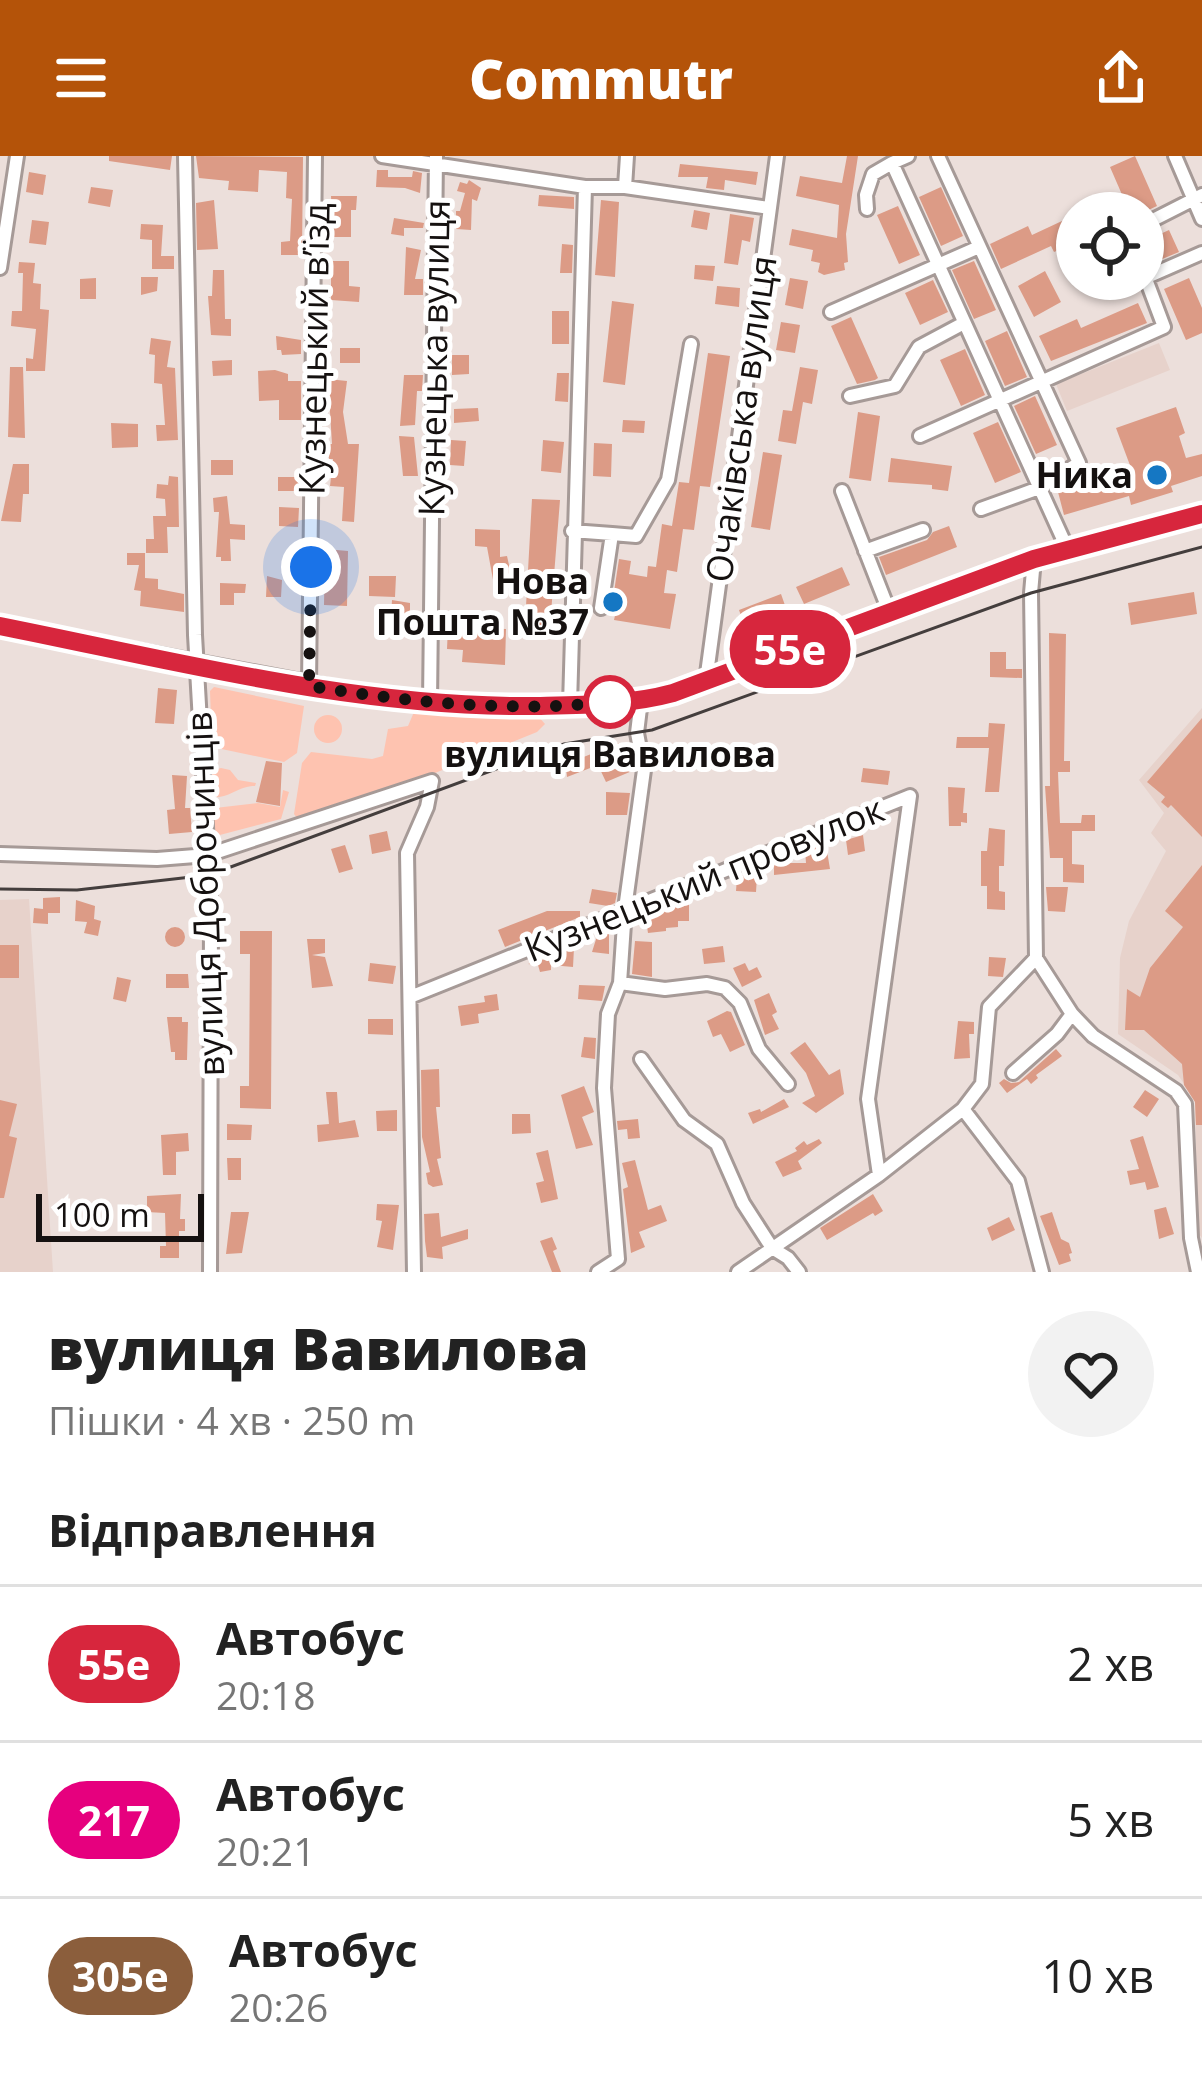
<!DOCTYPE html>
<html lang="uk">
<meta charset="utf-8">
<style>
body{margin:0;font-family:"Open Sans",sans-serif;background:#f2f2f2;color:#222;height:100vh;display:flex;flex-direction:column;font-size:45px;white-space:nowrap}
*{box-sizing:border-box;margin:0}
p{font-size:39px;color:#767676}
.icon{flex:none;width:66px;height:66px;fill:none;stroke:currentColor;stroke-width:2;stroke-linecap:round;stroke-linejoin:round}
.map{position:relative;height:1116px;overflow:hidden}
.panel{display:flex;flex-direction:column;background:#fff;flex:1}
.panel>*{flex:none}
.badge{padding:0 24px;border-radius:39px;font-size:42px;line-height:78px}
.buttons{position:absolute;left:1056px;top:36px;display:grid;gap:24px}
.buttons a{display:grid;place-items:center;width:108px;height:108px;border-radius:50%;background:#fff;box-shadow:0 3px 9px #0004;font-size:60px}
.scale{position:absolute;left:36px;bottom:30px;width:168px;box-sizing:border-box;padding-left:12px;border:6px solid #151110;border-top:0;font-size:33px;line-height:42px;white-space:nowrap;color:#151110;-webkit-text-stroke:9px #fff;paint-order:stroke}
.you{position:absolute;width:60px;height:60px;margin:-30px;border:9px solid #fff;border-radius:50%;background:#1a73e8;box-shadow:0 0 0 18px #1a73e833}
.map>.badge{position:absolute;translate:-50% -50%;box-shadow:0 0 0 6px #fff}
h2{padding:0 48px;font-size:45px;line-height:108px}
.round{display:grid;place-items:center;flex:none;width:126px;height:126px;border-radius:63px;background:#f2f2f2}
.head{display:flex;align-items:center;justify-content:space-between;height:204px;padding:0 48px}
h1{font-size:57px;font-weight:800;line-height:90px}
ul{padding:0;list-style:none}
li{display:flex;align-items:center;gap:36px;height:156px;padding:0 48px;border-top:3px solid #e0e0e0}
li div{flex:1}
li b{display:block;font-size:45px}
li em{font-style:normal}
li .badge{min-width:132px;font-weight:700;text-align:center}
header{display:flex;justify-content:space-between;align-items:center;height:156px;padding:0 48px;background:#b45309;color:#fff;font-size:54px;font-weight:800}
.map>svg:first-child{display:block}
.built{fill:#e7d2cb}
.green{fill:#fec3b0}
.building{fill:#dc9b86}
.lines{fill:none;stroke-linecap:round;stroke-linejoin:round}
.minor-casing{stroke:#a69a97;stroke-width:18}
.major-casing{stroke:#a69a97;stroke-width:21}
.minor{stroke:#fff;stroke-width:12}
.major{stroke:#fff;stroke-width:15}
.tram{stroke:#443e3d;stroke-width:3}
.line-casing{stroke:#fff;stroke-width:27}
.line{stroke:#d7263d;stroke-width:18}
.walk{stroke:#151110;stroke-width:12;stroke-dasharray:0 21.6}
.poi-dot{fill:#1577c3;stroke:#fff;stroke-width:4.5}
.stop-dot{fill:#fff;stroke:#d7263d;stroke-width:6}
.labels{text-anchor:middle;stroke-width:10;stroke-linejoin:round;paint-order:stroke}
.street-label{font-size:36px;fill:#151110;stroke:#fff}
.poi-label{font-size:36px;font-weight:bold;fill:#151110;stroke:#fff;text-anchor:end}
.stop-label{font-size:36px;font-weight:bold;fill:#151110;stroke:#fff}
</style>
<header><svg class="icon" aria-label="menu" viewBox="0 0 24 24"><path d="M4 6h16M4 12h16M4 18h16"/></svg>Commutr<svg class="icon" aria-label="share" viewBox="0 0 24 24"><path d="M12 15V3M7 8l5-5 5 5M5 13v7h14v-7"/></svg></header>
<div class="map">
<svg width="1202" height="1116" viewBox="0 0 1202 1116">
<rect width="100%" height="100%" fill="#ecdfdb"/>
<path class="built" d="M1159,187l11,27 -103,41 -11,-27z
M1202,552v530l-4,-5 -3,-133 -17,-25 -60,-41 2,-76 9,-37 37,-70 -15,-18 13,-20 -25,-33z
M29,743l24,373h-53v-372z"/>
<path class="green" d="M214,531l90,19 -7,47 -13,9 -72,-15 -2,-56z
M414,556l124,4 7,8 -8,8 -102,41 -138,45 -3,-4 8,-51 9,-11 61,7 11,-3 5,-27 20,-3z
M314 573a14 14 0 1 1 28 0a14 14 0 1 1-28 0Z
M221,612l9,2 8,10 18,3 -1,3c-17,0 -25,12 -40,11l-6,-18 5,-9z
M283,634l6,2 -8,27 -65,17 -4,-2v-24l3,-2 43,-5 22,4z"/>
<path class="building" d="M109,0h63l-2,14 -61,-9z
M196,0l107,1 -1,98h-21v-13l9,-1 2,-42 -6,-1 1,-26 -28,-2 -1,22 -30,-2 1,-9 -30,-3z
M847,0h11l-12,78 2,28 -4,1 1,7 -21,5 -6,-3 2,-9 -9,-2 2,-11 -24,-5 3,-16 45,9 2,-33 -43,-9 4,-20 42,7z
M1135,0l22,50 -15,7h-12l-20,-46z
M680,8l78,8 -2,13 -31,-5 -1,10 -18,-2 2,-11h-30z
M377,14h11v7h24l1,-6 9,2 -2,20 -15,-5 -29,-1z
M29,16l17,3 -3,20 -17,-3z
M469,24l12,8 -4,13 -5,-2 -1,31 -15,-1v-18h4l5,-18 -8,-2 3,-9 7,2z
M91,31l22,3 -3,17 -22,-4z
M941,31l22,49 -22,10 -22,-49z
M539,39l35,2v12l-36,-3z
M331,40h26l-1,14h-5v27h-18z
M214,44l4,49 -21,1 -1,-47z
M601,44l18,2 -4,75 -20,-2z
M898,50l22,49 -21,9 -22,-49z
M694,54l16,3 -3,17 -16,-3z
M730,58l24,4 -4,24 -8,-2 -4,25 -14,-2z
M1077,58v28l-23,10 -3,-6 -50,23 -11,-25 38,-18 4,9z
M394,62l30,5 -1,5h-19v8l-13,-2z
M32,64l17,2 -3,23 -17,-2z
M141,68l22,1 -2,31h13v13h-22v-29l-12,-1z
M1169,74l10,22 -24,10 -10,-21z
M562,88l11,1 -1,28h-12z
M406,91l15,3 -6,29h8v16h-19z
M331,105h18v25l11,1 -1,15 -28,-2z
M974,105l22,49 -22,9 -22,-49z
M19,106l16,1 -2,20 8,1 -1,25 9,1 -4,61h-19v-13l7,1 3,-30 -25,-3 1,-15h10l1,-38h-5z
M695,109l20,1 -2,15 -19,-2z
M213,114h11l1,49h6v17l-20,-1 -3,-39h4z
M1045,115l16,31 -27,15 -16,-31z
M141,121h17l-1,14 -16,4z
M96,122v21h-16v-20z
M790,122l18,3 -5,28 -18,-4z
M1189,122l13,30v25l-16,7 -22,-51z
M933,124l15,32 -28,13 -15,-32z
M717,130l23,2 -1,19 -24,-3z
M612,145l22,3 -9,81 -22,-3z
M1138,147l9,20 -96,38 -12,-25 38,-17 4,9z
M552,155h17v33h-17z
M851,161l27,61 -3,2 -18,4 -26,-58z
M781,166l19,3 -5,28 -19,-3z
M1007,175l20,46 -22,9 -20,-45z
M276,180l25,4v14l-19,1 -1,-5h-4z
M151,182l20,3 -4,26 8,1 3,72 -21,1 -1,-16h9l-3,-41 -8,-1 1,-28 -6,-1z
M340,192h20v15h-20z
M965,193l20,46 -24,11 -21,-46z
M708,197l22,3 -20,131 -10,-1 -6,44 -11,-1 -6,43 -10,-2 -3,23 12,1 -6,35 -56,-9 3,-14 -5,-1 7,-46 12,2 -2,13 18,3 1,-11 8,1 6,-43 10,2 7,-44 10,1z
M452,199h17v19l-17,1z
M232,204v15l-19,1 -1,-15z
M10,211h13l2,71 -17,-1z
M800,211l18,3 -6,34 -9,-2 -7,42 -18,-3 5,-31 9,1z
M275,214l13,4v7h13v39h-22v-20l-20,1 -1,-30z
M557,217h12l-1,29 -13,-1z
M404,219h19l-1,16h-5l-2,34 -15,1z
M328,223l19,2 -4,31 5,32h11l-5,78 -12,-1 2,-34 -14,-1 3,-27h-4l-1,-15h4l-3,-48 -3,-1z
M1035,240l22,49 -21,9 -22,-48z
M1176,251l9,26 -6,3 7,22 16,-4v22l-31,10 2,6 -42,13 -2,-9 -65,19 -6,-23 73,-24 -15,-40z
M478,252l1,13 -25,2v-14z
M858,256l22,4 -9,65 -22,-3z
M623,264l22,1 -1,12 -22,-1z
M998,266l23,50 -26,11 -22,-50z
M111,267l27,1v23l-26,1z
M399,280l15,1 4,39h-15z
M451,284l15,1 -2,25 -14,-1z
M543,284l21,2 -3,31 -20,-2z
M594,287l18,1 -1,33 -18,-1z
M763,296l19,3 -12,75 -19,-3z
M891,302l61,8 -4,25 -16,-2v-4l-44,-3z
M211,304h22v15h-22z
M13,308h16v30h-6l-2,28 -20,-1z
M169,320l9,1 1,50h-12l1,26h-22v-14h8l-1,-23h13l-1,-17 -9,-1 1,-14 11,1z
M278,321h22v14h-22z
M227,340l3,28 15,1v15l-15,-1 1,22h-10v-4h-5l3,-45h-5l-1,-14z
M532,343l28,1 -10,126 -25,-2z
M279,351l20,1 -1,19 -19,-1z
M949,370l8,21 -71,28 -7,-18 48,-17 6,-8z
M475,373l25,1v27l7,-1 4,18 -8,2 2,7 -11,2 -7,-38 -12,-1z
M325,393l23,2 -1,55 -23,-1z
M127,397h18v25l13,1v10l26,5v18l-44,-6 1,-15 -7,-1 5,-25h-12z
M842,411l8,18 -46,19 -8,-17z
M267,420l15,4 -1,17h-15z
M369,420h27l-1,21 -26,-1z
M220,427l26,1 -1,9h-11v12h-14z
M1194,436l3,22 -66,11 -3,-22z
M781,438l6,17 -42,16 -6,-17z
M392,444l18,3v15l-19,-1z
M448,470l58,3 -1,36 -43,-3 1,-12 -16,-1z
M1049,477l17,1 -2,127h6v11h-12l2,51h21l1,-8h13v16h-23v33l12,1v18l-21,-1v-24h-13l-5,-72h5z
M990,496h16v17h16v9l-32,-1z
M158,532l19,2 -3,34 -19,-1z
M1202,562v119l-31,-32 -3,3 -7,-6 4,-5 -18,-15z
M989,567l16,1 -6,68h-14l4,-44h-33l1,-11h31z
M619,587l13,28 -26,11 -8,-17 -31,12 -2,-20 14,-4 2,5z
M266,605l16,2 -2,43 -24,-4z
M863,612l27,3 -2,14 -27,-3z
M172,619l15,1 -2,32h5l2,24 -23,2 -2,-24 8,-1z
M948,631l17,1 -2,25h4v10l-6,-1v4h-12z
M606,636l24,1 -3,22h-21z
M989,672l16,2 -1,36h-5v25l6,1v18l-18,-1v-23h-6v-35h6z
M387,675l4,19 -19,4 -3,-19z
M863,679l2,16 -17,4 -2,-15z
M345,689l8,24 -14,4 -8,-24z
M826,689l4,24 -56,6v-12h32l-1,-13z
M1202,709v260h-6l-1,-23 -11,-17 -2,-21 -38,-34h-19l2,-41 13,8 10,-29 33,-41 -18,-16z
M742,719l15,1 -1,16 -20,-1 1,-14z
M1046,731h22l-3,25 -17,-1z
M592,733l25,4 -2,10 -7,3 -19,-3z
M60,741v16h-12v11l-15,-1 1,-15 9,1v-11z
M76,744l19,6 -1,13 7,2 -3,15 -14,-3 3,-11 -12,-1z
M689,746v19h-11v6l-12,1v3l-18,2 -3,-19 25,-4 3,-7z
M547,755h33v6l-75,30 -7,-17z
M165 781a10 10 0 1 1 20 0a10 10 0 1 1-20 0Z
M240,775h32l-1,178 -31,-1v-22h9l1,-132h-10z
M598,777l11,1v20l-17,-2z
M307,783h18v14l-13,2 13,2 8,29 -21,2z
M635,785l17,1v35l-20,-3z
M0,789h19v33h-19z
M723,790l2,16 -21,2 -2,-15z
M564,791l10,1 -1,19 -22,-2v5l-11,2 -2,-7 -10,-1 35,-10z
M989,801l17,1 -3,19 -15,-1z
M370,807l26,3 -3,18 -25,-3z
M745,807l4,8 8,-4 5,10 -20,10 -9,-19z
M166,818h22l1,14h-23z
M117,821l14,3 -5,22 -13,-3z
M579,829l26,1 -3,15 -24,-2z
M769,837l8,19 -5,3 7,14 -14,6 -11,-35z
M497,838l2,16 -21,4 1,9 -18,3 -3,-20 27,-4 -1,-6z
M727,855l4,1 14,33 -15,7 -9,-18 -8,3 -6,-16z
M167,861h15v5h6l-1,38h-12v-8h-4z
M368,863h25v16l-25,-1z
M958,865l16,1v12h-5l1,24 -16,1z
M584,881l12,1 -1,21 -14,-2z
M805,886l24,33 11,-6 4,25 -28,19 -14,-10 13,-7 -9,-23 -16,-20z
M1056,893l6,7 -26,19 2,3 -7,6 -4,-5 -20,14 -8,-10 5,-4 7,4 8,-1z
M439,913l1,38h-4l5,51 -4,1 6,26 -10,2 -5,-3 -2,-11 4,-1 -8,-35 -1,-67z
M584,930l10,26 -12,5 11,28 -17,4 -15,-54z
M1145,934l14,9 -12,18 -14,-10z
M326,936h11l2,31 16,-3 4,17 -41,5 -1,-17 12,-1z
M784,943l5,8 -36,17 -5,-11 12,-4 1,3z
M0,944l17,4 -8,32 8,2 -13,60h-4z
M397,954v21h-20l-1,-20z
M512,958h18l1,19 -19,1z
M638,963l2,19 -12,1 -1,-10 -9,1 -1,-9z
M227,968l25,1 -1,15h-24z
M188,977l1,18 -13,1v23h-13l-2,-40z
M1143,980l16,51 -12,3 -2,-8 -15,3 -3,-14 12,-2 -9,-29z
M819,983l3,4 -24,18 4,8 -19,8 -8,-15 22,-11 -2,-3 9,-7 3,4z
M548,994l10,49 -17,4 -5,-20 8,-2 -8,-28z
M227,1002h14v22h-13z
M635,1004l13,50 13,-5 6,16 -28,11 6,15 -14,6 -8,-64 5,-2 -6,-24z
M181,1038l-1,25h5v12h-6v27h-19v-12h6l-1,-33 -18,-1v-16z
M873,1038l10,17 -8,5 -2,-3 -46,27 -7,-12z
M377,1048l22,1 -6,45 -16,-3 5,-26 -6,-1z
M1166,1051l8,27 -15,5 -5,-29z
M231,1056h18l-7,41 -16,1z
M1052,1056l9,27 8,4 3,10 -3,1 2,7 -12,4 -19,-49z
M439,1057l2,24 27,-8v10l-26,8 1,12 -16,-2 -2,-16 -1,-27z
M1009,1061l6,13 -23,11 -5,-13z
M552,1081l5,12 -4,2 8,21h-9l-12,-31z"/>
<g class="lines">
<defs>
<path id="minor" d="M185,0l10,479 16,279 -1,358
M382,0l203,31h40l144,21
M908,0l-16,7 175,385
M938,0l141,307 -40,25 -58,21
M1175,0l27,63
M625,31l2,-31
M867,53l-1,-14 7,-21 19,-11
M1143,69l59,-30
M0,112l17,-112
M1147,121l55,-24
M831,156l148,-65
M850,240l45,-10 24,-39 45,-24
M920,280l244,-109 -21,-56
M842,335l47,120
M572,375l40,3
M865,395l58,-21
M1034,403l-3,34 5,365 36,56 21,22 83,55 9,13 6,134 7,34
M601,452l11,-74 24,2 32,-56 23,-136
M706,525l71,-525
M309,530l6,-530
M430,547l6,-547
M570,549l15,-518
M0,698l157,5 51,-4 224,-74 -5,26 -20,46 7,419
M620,827l45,6 42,-5 18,4 15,15 19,46 29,35
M410,841l500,-201 -42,303 11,76
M641,903l43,61 33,24 26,59 29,45 16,10 11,14
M1013,917l44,-39 15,-20
M963,953l55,72 24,91
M598,1116l20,-13 -14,-171 4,-74 12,-31 5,-74 19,-139 -7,-37 4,-33
M738,1116l141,-97 84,-66 19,-25 7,-77 47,-49"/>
<path id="major" d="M0,470l378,71 121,9 142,-6 65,-19 328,-122 168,-45"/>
</defs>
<use href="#minor" class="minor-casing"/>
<use href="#major" class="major-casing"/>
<use href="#minor" class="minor"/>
<use href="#major" class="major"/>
<path class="tram" d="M0,733l77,1 132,-15 355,-131 88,-14 379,-137 171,-46"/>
</g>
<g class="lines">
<defs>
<path id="line" d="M0,470c176,35 355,82 536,80 45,-1 93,-1 137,-13l361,-134 168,-45"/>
</defs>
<use href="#line" class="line-casing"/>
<use href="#line" class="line"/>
<path class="walk" d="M311,411l-2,119c100,16 200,27 301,16"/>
</g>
<g class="poi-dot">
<circle cx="1157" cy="319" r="12"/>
<circle cx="613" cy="446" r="12"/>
</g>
<circle class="stop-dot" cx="610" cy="546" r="24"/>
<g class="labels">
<g class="street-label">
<text transform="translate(314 193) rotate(-89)" y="13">Кузнецький в’їзд</text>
<text transform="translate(434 202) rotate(-89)" y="13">Кузнецька вулиця</text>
<text transform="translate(741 263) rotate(-82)" y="13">Очаківська вулиця</text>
<text transform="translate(704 723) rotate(-22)" y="13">Кузнецький провулок</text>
<text transform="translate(205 738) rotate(-92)" y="13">вулиця Доброчинців</text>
</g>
<g class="poi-label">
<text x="1133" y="332">Ника</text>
<text x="589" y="438">Нова<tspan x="589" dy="41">Пошта №37</tspan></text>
</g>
<g class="stop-label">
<text x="610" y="611">вулиця Вавилова</text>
</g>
</g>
</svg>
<div class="buttons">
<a><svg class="icon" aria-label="locate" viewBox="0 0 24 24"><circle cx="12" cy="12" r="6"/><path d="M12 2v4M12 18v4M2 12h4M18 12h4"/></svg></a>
</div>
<div class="scale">100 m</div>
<div class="you" style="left:311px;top:411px"></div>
<b class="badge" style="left:790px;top:493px;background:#d7263d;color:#fff">55е</b>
</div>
<section class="panel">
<div class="head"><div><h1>вулиця Вавилова</h1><p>Пішки · 4 хв · 250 m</p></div><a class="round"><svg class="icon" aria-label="heart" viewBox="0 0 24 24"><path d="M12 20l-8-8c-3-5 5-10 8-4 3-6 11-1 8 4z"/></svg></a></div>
<h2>Відправлення</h2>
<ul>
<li><span class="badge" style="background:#d7263d;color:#fff">55е</span><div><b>Автобус</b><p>20:18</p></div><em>2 хв</em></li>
<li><span class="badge" style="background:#e6007e;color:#fff">217</span><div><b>Автобус</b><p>20:21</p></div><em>5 хв</em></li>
<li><span class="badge" style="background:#8b5e3c;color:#fff">305e</span><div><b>Автобус</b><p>20:26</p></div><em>10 хв</em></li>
</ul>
</section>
